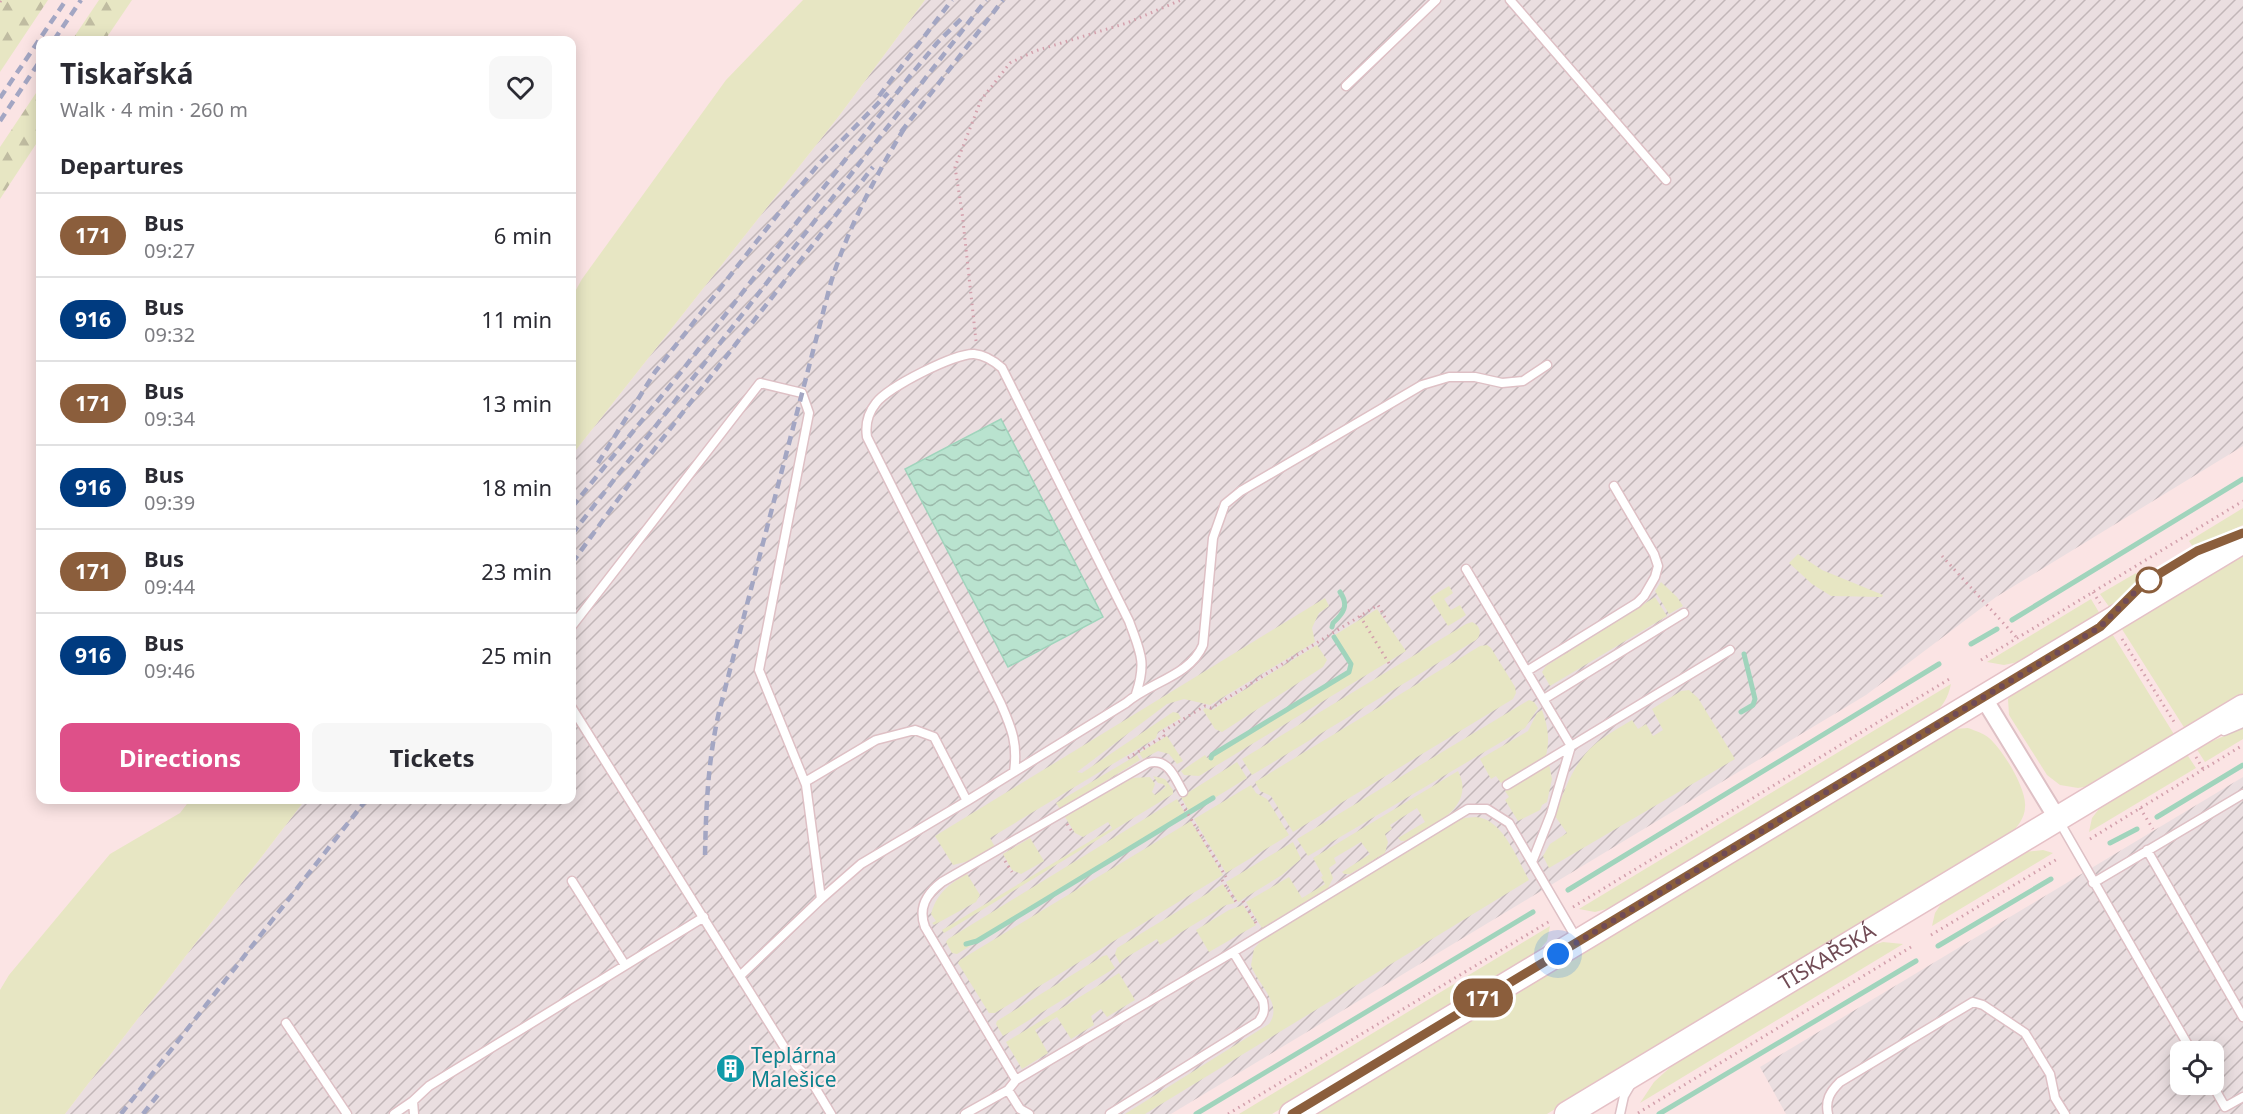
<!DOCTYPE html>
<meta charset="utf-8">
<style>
body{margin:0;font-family:"Noto Sans",sans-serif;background:#f7f7f7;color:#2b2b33;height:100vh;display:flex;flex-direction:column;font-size:22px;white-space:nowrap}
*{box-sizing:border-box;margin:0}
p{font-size:20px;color:#7c7c81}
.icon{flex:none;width:33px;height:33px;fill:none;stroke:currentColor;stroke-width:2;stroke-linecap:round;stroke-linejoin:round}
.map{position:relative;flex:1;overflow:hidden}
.drawer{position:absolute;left:36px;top:36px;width:540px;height:768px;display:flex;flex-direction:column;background:#fff;border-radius:12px;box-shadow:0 3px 15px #0003}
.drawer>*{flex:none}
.badge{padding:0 12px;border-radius:20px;font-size:21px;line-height:39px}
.buttons{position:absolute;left:2170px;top:1041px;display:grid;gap:12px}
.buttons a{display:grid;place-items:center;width:54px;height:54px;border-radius:12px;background:#fff;box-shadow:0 3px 15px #0003;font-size:30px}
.you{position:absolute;width:30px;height:30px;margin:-15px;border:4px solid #fff;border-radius:50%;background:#1a73e8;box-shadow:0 0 0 9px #1a73e833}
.map>.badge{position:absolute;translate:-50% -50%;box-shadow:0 0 0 3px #fff}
h2{padding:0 24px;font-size:22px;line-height:54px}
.round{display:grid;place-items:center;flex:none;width:63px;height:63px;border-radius:12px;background:#f7f7f7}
.summary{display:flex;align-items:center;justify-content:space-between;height:102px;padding:0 24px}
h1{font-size:28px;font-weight:700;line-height:45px}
.primary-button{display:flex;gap:12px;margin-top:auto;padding:12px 24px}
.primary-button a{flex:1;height:69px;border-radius:12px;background:#de5089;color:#fff;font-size:24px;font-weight:700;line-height:69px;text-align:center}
.primary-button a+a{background:#f7f7f7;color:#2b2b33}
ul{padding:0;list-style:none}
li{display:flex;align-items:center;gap:18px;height:84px;padding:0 24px;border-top:2px solid #e1e1e2}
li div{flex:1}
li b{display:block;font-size:22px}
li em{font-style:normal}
li .badge{min-width:66px;font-weight:700;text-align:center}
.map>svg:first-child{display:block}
.industrial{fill:url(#industrial-furrows);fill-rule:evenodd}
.grass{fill:#e7e6c3}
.forest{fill:url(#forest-firs)}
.water{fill:url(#water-waves);stroke:#a0d4bc;stroke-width:1.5}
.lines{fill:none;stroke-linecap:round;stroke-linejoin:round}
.stream{stroke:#a0d4bc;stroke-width:5}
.lane-casing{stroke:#dec0c5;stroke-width:11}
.street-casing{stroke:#dec0c5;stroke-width:20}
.secondary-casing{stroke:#e5c0c6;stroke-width:27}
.path{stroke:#d3a0ac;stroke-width:3;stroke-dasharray:1.5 4.5;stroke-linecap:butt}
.lane{stroke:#fff;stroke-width:8}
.street{stroke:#fff;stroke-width:16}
.secondary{stroke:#fff;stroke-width:24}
.rail{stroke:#a3a6c3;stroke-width:4.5;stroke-dasharray:9 6;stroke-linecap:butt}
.line-casing{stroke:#fff;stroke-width:14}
.line{stroke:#8b5e3c;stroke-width:9}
.walk{stroke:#714b55;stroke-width:6;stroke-dasharray:0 10.8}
.stop-dot{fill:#fff;stroke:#8b5e3c;stroke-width:3}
.labels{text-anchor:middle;stroke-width:4.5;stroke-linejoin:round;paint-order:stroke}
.street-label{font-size:21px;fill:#714b55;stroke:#fee9ea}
.culture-label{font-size:21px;fill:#0d838f;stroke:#fee9ea;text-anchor:start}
</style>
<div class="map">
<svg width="2243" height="1114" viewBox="0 0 2243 1114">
<defs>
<pattern id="industrial-furrows" width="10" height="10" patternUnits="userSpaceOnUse" patternTransform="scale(1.5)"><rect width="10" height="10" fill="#eadee0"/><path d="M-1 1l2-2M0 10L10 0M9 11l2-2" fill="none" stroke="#c2b6b8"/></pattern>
<pattern id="forest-firs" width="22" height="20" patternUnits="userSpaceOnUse" patternTransform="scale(1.5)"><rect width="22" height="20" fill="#e7e6c3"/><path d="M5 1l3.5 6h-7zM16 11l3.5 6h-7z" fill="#c0bca1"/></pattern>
<pattern id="water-waves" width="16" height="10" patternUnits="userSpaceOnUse" patternTransform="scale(1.5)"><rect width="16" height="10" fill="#b9e3cf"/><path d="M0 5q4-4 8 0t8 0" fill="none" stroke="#9bbaab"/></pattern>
</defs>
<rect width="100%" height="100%" fill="#fbe4e4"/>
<path class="industrial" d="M925,0h1318v446l-247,151 -130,98 -695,419h-1106l240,-314h267v-345l267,-339z
M2243,777v337h-457l-26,-47zM2181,1052h33v32h-33z"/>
<path class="grass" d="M803,0h122l-86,116 -267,339v-158l10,-18 144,-199z
M2243,508v17l-50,22 -4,-6z
M2243,552v143l-58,34 -65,-103z
M1798,554l24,16 61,25 -1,2 -51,-1 -19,-12 -23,-21z
M2136,573l4,6 -30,29 -10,-14z
M1661,582l16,15 6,9 -14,8 -14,-23z
M1449,586l4,7 -9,6 7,11 9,-5 6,10 -18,11 -18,-29z
M1655,597l12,19 -117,70 -8,-14 4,-6z
M1325,598l4,8 -10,7 -7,15 3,14 -105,63 -26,-6 -17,5 -90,68 5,1 91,-61 5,1 3,5 -23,14 -2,6 -166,100 5,9 -26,14 -16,4 -18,-29z
M2091,599l9,15 -77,47 -19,4 -17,-3z
M1377,609l29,42 -207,125 -15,-1 -3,-4 24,-16 2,3 144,-86 2,-8 -18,-29z
M1472,622c9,4 10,12 4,18l-224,135 -10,-16 224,-135z
M2111,632l64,104 -85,50 -12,2 -18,-3 -13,-10 -38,-60 -1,-16 5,-7z
M1317,645l10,15 -4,7 -101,65 -7,-3 -12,-19 2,-2 7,2z
M1487,645l4,3 24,39 1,6 -3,6 -220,133 -22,-36 -11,-5 -5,-9 225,-136z
M1951,684c-3,14 -8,22 -19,32l-318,191 -19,5 -16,-3z
M1689,690l9,8 37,61 -186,109 -6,-12 7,-12 17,-11 -12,-17c9,-25 18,-52 38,-70 11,-10 26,-18 39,-26l6,9 8,-5 7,12 10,-6 -11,-21 29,-18z
M1529,700l5,2 4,6 -13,20 -217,128 -11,-17z
M1542,710c6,17 8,29 4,46l-45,27 -5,-7 -5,3 -11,-20 48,-28 9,-18z
M1968,728c8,3 15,5 21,10 14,12 38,51 36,69 0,11 -8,20 -15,28l-463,279h-235l642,-385z
M2243,728v11l-38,23 -9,-14z
M1167,736l16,25 -6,3 -8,-10 -11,-3 -15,8 -4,-6z
M2186,753l10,15 -107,64 3,-14 10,-13z
M1137,755l3,5 -80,49 -4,-6z
M1237,762l10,16 -57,35 -9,-16z
M1549,764l3,15 -5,23 -5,3 -2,5 -22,11 -13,-21 4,-3 -4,-6z
M1458,771c19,37 -27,55 -52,70h-5l-3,-3 27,-16 -8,-14 -27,17 2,4 -7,5 3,8 -3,11 -35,21h-6l-2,-2 28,-18 -9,-12 -27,16 2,5 -7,5 4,10 -5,10 -66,40 -16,-26 43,-25 13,21 23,-14 -4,-7 2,-1 -10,-18z
M1153,776l12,3 8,11v4l-229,139 -2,-3 170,-102 -4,-6 -25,15 -8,-4 -10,-16 67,-39 18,-1 5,7 -3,8 3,3 11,-8 -3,-3 -5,-1z
M1251,785l5,8 11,6 22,36 -63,38 -32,-54z
M1177,799l9,16 -229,139 -5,-1 -6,-11 2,-3z
M190,800h115l-240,314h-65v-124l9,-15 101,-121 70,-41z
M1476,817c27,2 41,42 53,63l-384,234h-20l144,-90c15,-20 -12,-40 -18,-59l3,-16 7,-8 190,-117 13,-6z
M1191,821l32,54 -228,138h-6l-31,-50 2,-3z
M1030,838l14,23 -23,13 -9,-4 -9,-16z
M1293,842l8,17 -19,16 -44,27 -12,-20z
M2043,850l10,3 -121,73 3,-13 8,-12 81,-49z
M967,874l13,21 -4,7 -42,23 -2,-2 4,-2 -5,-7c6,-21 18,-30 36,-40z
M1223,884l12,19 -9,2 -66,40 -3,-6 -35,21 -2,4 -5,-10 2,-6z
M1243,905l13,20 -47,27 -13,-22 33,-20z
M1550,926l-3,15 -14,16 -261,157h-33z
M1883,942l20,2 -263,159 14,-21 22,-20 191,-115z
M1107,955l8,13 -112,68 -7,-12 1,-3 106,-65z
M1119,973l16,27 -28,17 -6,-8 -10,7 3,9 -23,14 -14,-22 -22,13 13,23 -26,16 -16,-27z"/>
<path class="forest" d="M0,0h48l-48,72z
M99,0h33l-27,40h-33z
M40,87v51l-40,61v-52z"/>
<path class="water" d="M1001,419l102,198 -95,50 -103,-198z"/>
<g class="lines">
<path class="stream" d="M2012,620l231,-141
M1332,627l1,-4c11,-10 16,-18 7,-31
M1971,644l26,-15
M1741,712l12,-7 2,-6 -11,-45
M1211,758l1,-3 137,-83 2,-8 -17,-27
M2157,817l86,-52
M2110,843l27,-14
M1568,890l371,-226
M966,944l11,-3 236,-143
M1938,946l113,-67
M1196,1114l337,-202
M1659,1114l257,-153"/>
<defs>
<path id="lane" d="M1510,0l156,180
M1346,86l90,-86
M1466,569l105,177 -20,68 -19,48
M2128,599c27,-27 62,-46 98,-60
M572,626l188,-243 42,10 7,20 -50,257 47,115 15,114 -80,76
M1527,671l110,-68 7,-7 11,-19 3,-11 -4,-12 -40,-68
M1544,699l140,-86
M572,708l224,358 14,13 21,35
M2224,731l19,-8
M1014,772c4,-28 -2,-43 -13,-68l-134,-267c-2,-13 1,-24 9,-34 12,-16 79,-50 98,-49 11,1 20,7 28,14l127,253c11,31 18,40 7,73
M805,782l71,-42 39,-10 19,7 33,64 -106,63 -40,35
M1507,785l223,-135
M967,801l159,-98c24,-21 64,-27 77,-58l10,-107 12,-34 16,-13 181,-106 27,-8h26l27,6 21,-2 24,-16
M2059,821l133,231
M2147,850l96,167
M572,881l53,84
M2093,883l150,-89
M286,1023l61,91
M1016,1080l-91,-153c-7,-19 1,-33 17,-45l206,-119c20,-6 27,15 35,29
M2212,1084l13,23 18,-10
M1008,1090l12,19 9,5
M394,1114l19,-13
M414,1114l-1,-13 16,-15 275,-169
M965,1114l43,-24 8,-10 217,-128
M1110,1114l148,-92c6,-7 7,-12 5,-21l-30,-49 235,-143h19l22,14 69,118
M1620,1114l4,-18 7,-12
M1828,1114c-3,-14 2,-22 12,-32l133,-80 10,3 42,28 25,41 5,24 10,16"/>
<path id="street" d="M1983,697l74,121"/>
<g id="secondary">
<path d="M1292,1114l951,-573"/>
<path id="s1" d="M1567,1114l676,-407"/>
</g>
</defs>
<use href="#lane" class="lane-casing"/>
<use href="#street" class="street-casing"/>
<use href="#secondary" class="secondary-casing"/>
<path class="path" d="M0,2l1,-2
M976,341l-14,-129 -7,-45 26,-67 29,-37 25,-12 92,-28 54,-23
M1942,556l75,82
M2093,592l7,11
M1360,616l30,49
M2122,639l54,86
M1981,660l262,-159
M2196,757l7,12
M1128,758l36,-22 -2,-4 43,-26 6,2 167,-103 8,14
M1182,804l44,73
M2140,808l13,21
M1067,824l6,9
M2090,839l153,-94
M1005,861l7,11
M1222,880l16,25
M1243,901l13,22
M1573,907l378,-229
M1931,935l128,-77
M1638,1113l273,-166
M1228,1114l322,-193"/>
<use href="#lane" class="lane"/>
<use href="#street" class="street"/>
<use href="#secondary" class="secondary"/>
<path class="rail" d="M54,40l27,-40
M879,96l73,-96
M0,98l66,-98
M0,121l40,-60
M901,132l102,-132
M598,463l57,-91 127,-163 36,-44 70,-72
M572,507l109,-135 229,-296 27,-33 28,-28
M572,534l414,-534
M572,563l84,-116 217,-280
M705,855c1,-49 3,-95 14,-143l112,-430c18,-56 44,-105 74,-155
M121,1114l245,-314
M143,1114l18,-23"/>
</g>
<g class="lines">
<defs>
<path id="line" d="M1292,1114l808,-487 44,-44 53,-32 46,-18"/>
</defs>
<use href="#line" class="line-casing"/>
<use href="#line" class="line"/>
<path class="walk" d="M1558,954l542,-327 44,-44 5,-3"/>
</g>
<defs>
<symbol id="building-disc" viewBox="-11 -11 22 22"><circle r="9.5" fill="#0f9aa8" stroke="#fee9ea"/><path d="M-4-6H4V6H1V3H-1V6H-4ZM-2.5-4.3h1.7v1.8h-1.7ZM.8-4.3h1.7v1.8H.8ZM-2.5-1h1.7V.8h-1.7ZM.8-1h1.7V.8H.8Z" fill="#fff"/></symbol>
</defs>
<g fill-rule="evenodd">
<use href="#building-disc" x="714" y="1052" width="33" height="33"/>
</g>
<circle class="stop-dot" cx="2149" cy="580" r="12"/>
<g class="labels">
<g class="street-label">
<text dy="7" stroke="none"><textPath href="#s1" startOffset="304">TISKAŘSKÁ</textPath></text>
</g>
<g class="culture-label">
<text x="751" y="1063">Teplárna<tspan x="751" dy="24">Malešice</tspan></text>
</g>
</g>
</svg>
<div class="buttons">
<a><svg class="icon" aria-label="locate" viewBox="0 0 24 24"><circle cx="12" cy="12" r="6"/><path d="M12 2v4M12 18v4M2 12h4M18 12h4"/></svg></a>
</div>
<div class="you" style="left:1558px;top:954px"></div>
<b class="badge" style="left:1483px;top:998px;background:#8b5e3c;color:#fff">171</b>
<section class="drawer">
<div class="summary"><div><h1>Tiskařská</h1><p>Walk · 4 min · 260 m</p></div><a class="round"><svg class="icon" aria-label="heart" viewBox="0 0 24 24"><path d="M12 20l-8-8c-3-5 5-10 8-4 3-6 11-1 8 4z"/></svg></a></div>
<h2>Departures</h2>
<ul>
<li><span class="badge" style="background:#8b5e3c;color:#fff">171</span><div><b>Bus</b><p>09:27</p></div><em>6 min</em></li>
<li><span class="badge" style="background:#003b80;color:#fff">916</span><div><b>Bus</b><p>09:32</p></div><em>11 min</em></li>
<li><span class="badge" style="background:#8b5e3c;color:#fff">171</span><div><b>Bus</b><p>09:34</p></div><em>13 min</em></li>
<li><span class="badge" style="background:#003b80;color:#fff">916</span><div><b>Bus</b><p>09:39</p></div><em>18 min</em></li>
<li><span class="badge" style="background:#8b5e3c;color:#fff">171</span><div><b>Bus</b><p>09:44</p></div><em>23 min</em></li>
<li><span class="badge" style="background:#003b80;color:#fff">916</span><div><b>Bus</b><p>09:46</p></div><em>25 min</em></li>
</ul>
<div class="primary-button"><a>Directions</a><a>Tickets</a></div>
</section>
</div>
